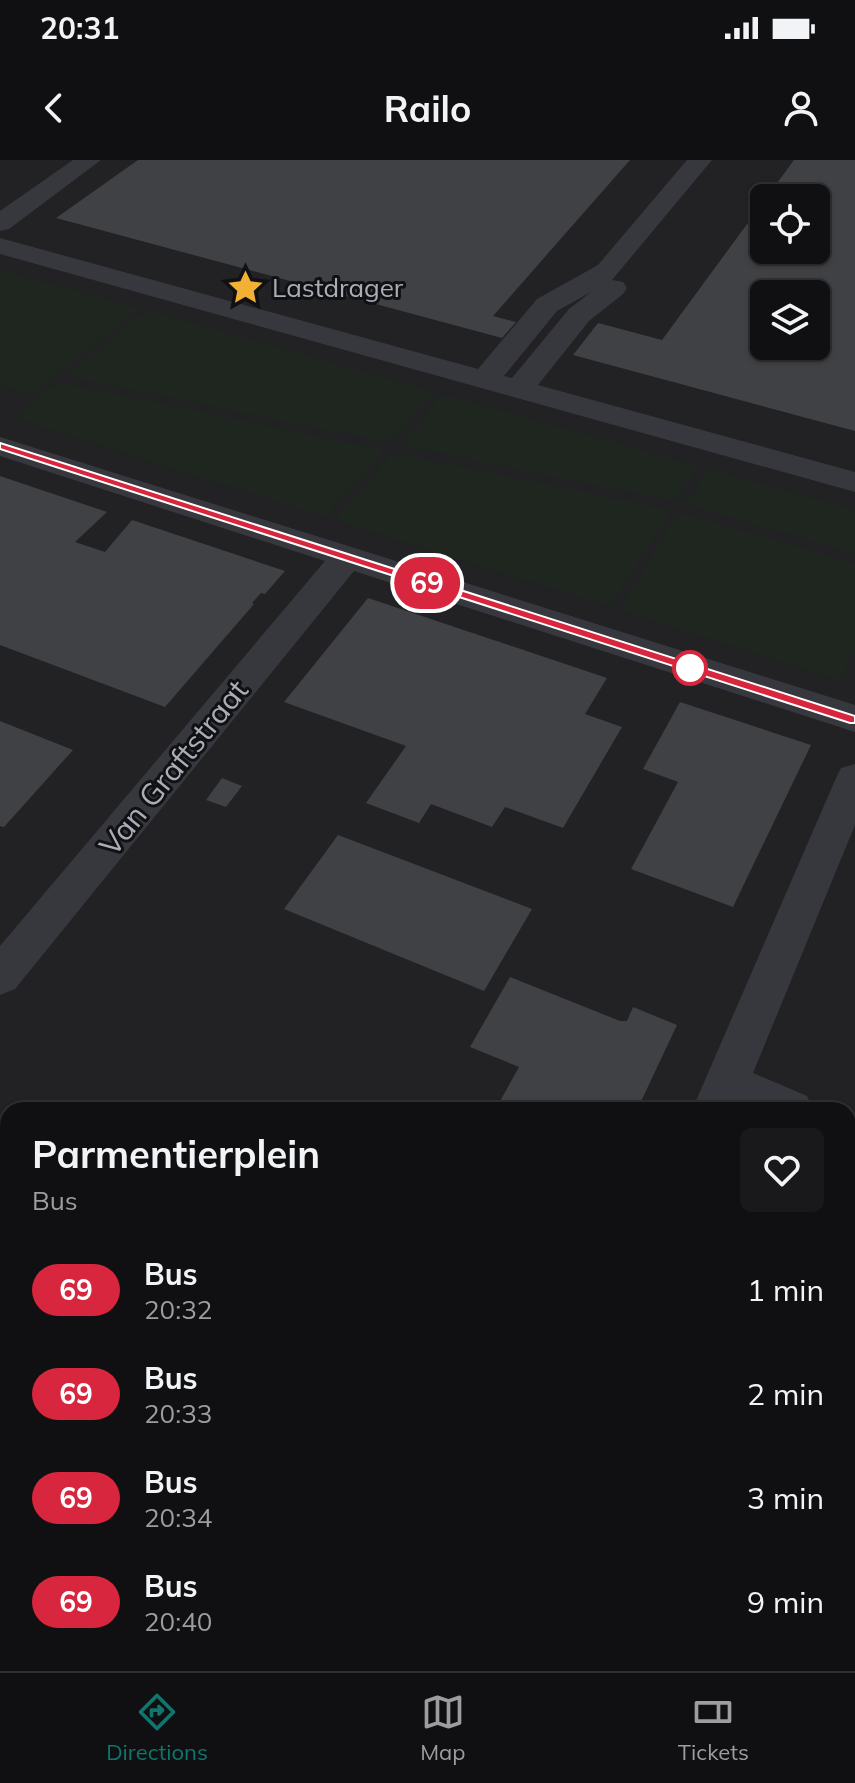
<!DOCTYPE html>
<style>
body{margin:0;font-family:Mulish,sans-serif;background:#19191b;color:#f1f3f6;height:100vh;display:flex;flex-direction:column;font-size:30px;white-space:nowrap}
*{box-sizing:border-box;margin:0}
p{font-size:26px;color:#9c9d9f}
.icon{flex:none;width:44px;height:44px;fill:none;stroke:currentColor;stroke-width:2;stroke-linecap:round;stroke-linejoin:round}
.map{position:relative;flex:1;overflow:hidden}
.sheet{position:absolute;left:0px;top:942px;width:856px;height:570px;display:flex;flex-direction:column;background:#101012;border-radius:24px 24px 0 0;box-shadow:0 2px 6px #0004,0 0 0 2px #303032}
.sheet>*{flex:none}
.badge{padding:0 16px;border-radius:26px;font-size:28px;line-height:52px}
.buttons{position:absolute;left:750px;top:24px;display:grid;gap:16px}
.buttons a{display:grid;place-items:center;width:80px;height:80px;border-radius:12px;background:#101012;box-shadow:0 2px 6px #0004,0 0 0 2px #303032;font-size:40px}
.map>.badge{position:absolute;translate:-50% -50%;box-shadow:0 0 0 4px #fff}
.round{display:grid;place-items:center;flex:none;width:84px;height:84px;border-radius:12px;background:#19191b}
.headline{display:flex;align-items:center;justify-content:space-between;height:136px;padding:0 32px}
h1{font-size:38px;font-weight:700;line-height:60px}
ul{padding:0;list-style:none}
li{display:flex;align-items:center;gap:24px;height:104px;padding:0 32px}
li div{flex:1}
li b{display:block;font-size:30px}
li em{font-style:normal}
li .badge{min-width:88px;font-weight:700;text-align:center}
.status{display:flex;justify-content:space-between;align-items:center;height:56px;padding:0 40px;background:#101012;direction:ltr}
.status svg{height:22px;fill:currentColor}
header{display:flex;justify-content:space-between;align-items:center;height:104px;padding:0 32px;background:#101012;font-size:36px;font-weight:700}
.tabs{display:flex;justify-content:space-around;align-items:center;height:112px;border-top:2px solid #303032;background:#101012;font-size:22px;color:#9c9d9f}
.tabs a{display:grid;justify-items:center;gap:4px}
.tabs .selected{color:#0f766e}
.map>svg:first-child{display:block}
.built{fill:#222225;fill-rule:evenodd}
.green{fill:#1e261f}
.building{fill:#404145;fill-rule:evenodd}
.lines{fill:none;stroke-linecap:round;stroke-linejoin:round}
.minor{fill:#37383d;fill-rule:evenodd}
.line{fill:#d7263d;stroke:#fff;stroke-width:2}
.stop-dot{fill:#fff;stroke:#d7263d;stroke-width:4}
.labels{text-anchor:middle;stroke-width:6;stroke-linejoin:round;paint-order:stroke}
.far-poi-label{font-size:26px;fill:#a8adb8;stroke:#111113;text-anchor:start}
.street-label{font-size:30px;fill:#a8adb8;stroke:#111113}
</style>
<div class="status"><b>20:31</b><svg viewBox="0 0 49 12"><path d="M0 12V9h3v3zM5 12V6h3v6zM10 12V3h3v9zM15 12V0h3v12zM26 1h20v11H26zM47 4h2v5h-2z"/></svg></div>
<header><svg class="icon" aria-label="back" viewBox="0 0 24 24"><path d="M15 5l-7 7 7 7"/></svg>Railo<svg class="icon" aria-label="person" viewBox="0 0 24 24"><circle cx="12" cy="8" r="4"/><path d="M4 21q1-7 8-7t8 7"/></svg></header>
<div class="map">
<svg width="855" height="1511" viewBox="0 0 855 1511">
<rect width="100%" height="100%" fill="#161618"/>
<path class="built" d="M0,0h855v1511h-855zM764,38h52v52h-52zM764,134h52v52h-52zM8,950h840v554h-840z"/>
<path class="green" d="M0,110l140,38 -108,87 -32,-10z
M147,150l288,82 -45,51 -325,-67z
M58,222l327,68 -60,67 -310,-99z
M443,234l255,72 -22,36 -277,-57z
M393,292l279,58 -62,97 -275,-87z
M708,309l147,41v44l-170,-50z
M679,352l176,51v88l-15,29 -221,-70z"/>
<path class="building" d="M138,0h492l-137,156 23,6 -14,16 -446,-120z
M794,0h61v271l-282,-76 25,-32 64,17 102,-139v49h52v-52h-50zM764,134h52v52h-52z
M0,316l107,36 -32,30 30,10 27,-32 153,51 -20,23 -4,-1 -9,10 2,1 -89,103 -165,-62z
M368,438l239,80 -22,36 37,13 -59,101 -58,-21 -13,20 -61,-23 -12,19 -53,-20 40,-57 -122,-44z
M680,542l131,43 -78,162 -102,-38 47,-87 -35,-13z
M0,561l73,29 -69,77 -4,-1z
M222,618l20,8 -16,21 -20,-7z
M338,675l194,74 -48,82 -200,-82z
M510,817l110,44h7l6,-14 44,18 -40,85h-142l24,-43 -49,-20z
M848,1011l7,2v228l-7,-3z
M8,1177v190l-8,-4v-174z
M848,1407l7,3v101h-255l2,-7h246z
M116,1504h84l-4,7h-84z
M200,1504h177l-3,7h-162z"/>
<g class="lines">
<path class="minor" d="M73,0h28l-92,69 -9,2v-20z
M687,0h25l-100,120 11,2 4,6 -4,6 -34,27 -51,64 317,87v20l-855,-238v-16l478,131 59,-70 61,-34zM591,132l-22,17 -57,69 -8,-2 53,-65z
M0,277l855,268v27l-501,-161 -339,418 -15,6v-49l325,-385 -325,-105z
M855,604v61l-102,248 54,23 7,14h-122l144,-332 5,-10z
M848,952l7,3v42l-7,-3z
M443,1504h60l-3,7h-60z"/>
</g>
<path class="line" d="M0,283l855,273v7h-5l-850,-274z"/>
<defs>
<symbol id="sight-bare" viewBox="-9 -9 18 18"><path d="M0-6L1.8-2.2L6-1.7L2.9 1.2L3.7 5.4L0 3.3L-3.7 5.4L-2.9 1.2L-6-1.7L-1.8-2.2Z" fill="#f2b134" stroke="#111113" stroke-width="2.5" paint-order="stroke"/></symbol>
</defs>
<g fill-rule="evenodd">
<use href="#sight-bare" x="220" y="102" width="51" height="51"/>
</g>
<circle class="stop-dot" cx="690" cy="508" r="16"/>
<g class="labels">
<g class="far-poi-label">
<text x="272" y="137">Lastdrager</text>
</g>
<g class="street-label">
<text transform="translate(174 608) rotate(-51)" y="10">Van Graftstraat</text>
</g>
</g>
</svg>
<div class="buttons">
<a><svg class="icon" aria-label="locate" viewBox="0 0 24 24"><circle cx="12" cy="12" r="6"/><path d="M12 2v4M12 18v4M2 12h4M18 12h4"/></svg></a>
<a><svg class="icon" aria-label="layers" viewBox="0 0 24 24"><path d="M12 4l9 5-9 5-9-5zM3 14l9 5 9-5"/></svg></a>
</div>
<b class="badge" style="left:427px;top:423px;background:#d7263d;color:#fff">69</b>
<section class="sheet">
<div class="headline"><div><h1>Parmentierplein</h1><p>Bus</p></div><a class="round"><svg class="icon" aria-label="heart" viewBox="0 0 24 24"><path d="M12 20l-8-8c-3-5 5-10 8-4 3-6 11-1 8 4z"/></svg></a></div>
<ul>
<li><span class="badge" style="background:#d7263d;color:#fff">69</span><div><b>Bus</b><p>20:32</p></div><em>1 min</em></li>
<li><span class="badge" style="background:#d7263d;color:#fff">69</span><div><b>Bus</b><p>20:33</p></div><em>2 min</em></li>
<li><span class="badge" style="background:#d7263d;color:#fff">69</span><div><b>Bus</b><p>20:34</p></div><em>3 min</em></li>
<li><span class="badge" style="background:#d7263d;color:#fff">69</span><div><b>Bus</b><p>20:40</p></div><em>9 min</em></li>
</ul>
</section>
</div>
<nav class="tabs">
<a class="selected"><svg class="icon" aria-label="directions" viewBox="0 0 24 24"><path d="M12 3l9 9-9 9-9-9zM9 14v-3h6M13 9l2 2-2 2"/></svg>Directions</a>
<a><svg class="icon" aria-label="map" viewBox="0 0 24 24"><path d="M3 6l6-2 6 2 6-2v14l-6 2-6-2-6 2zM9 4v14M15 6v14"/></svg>Map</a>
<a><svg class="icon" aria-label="tickets" viewBox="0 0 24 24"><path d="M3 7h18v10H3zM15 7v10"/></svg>Tickets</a>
</nav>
